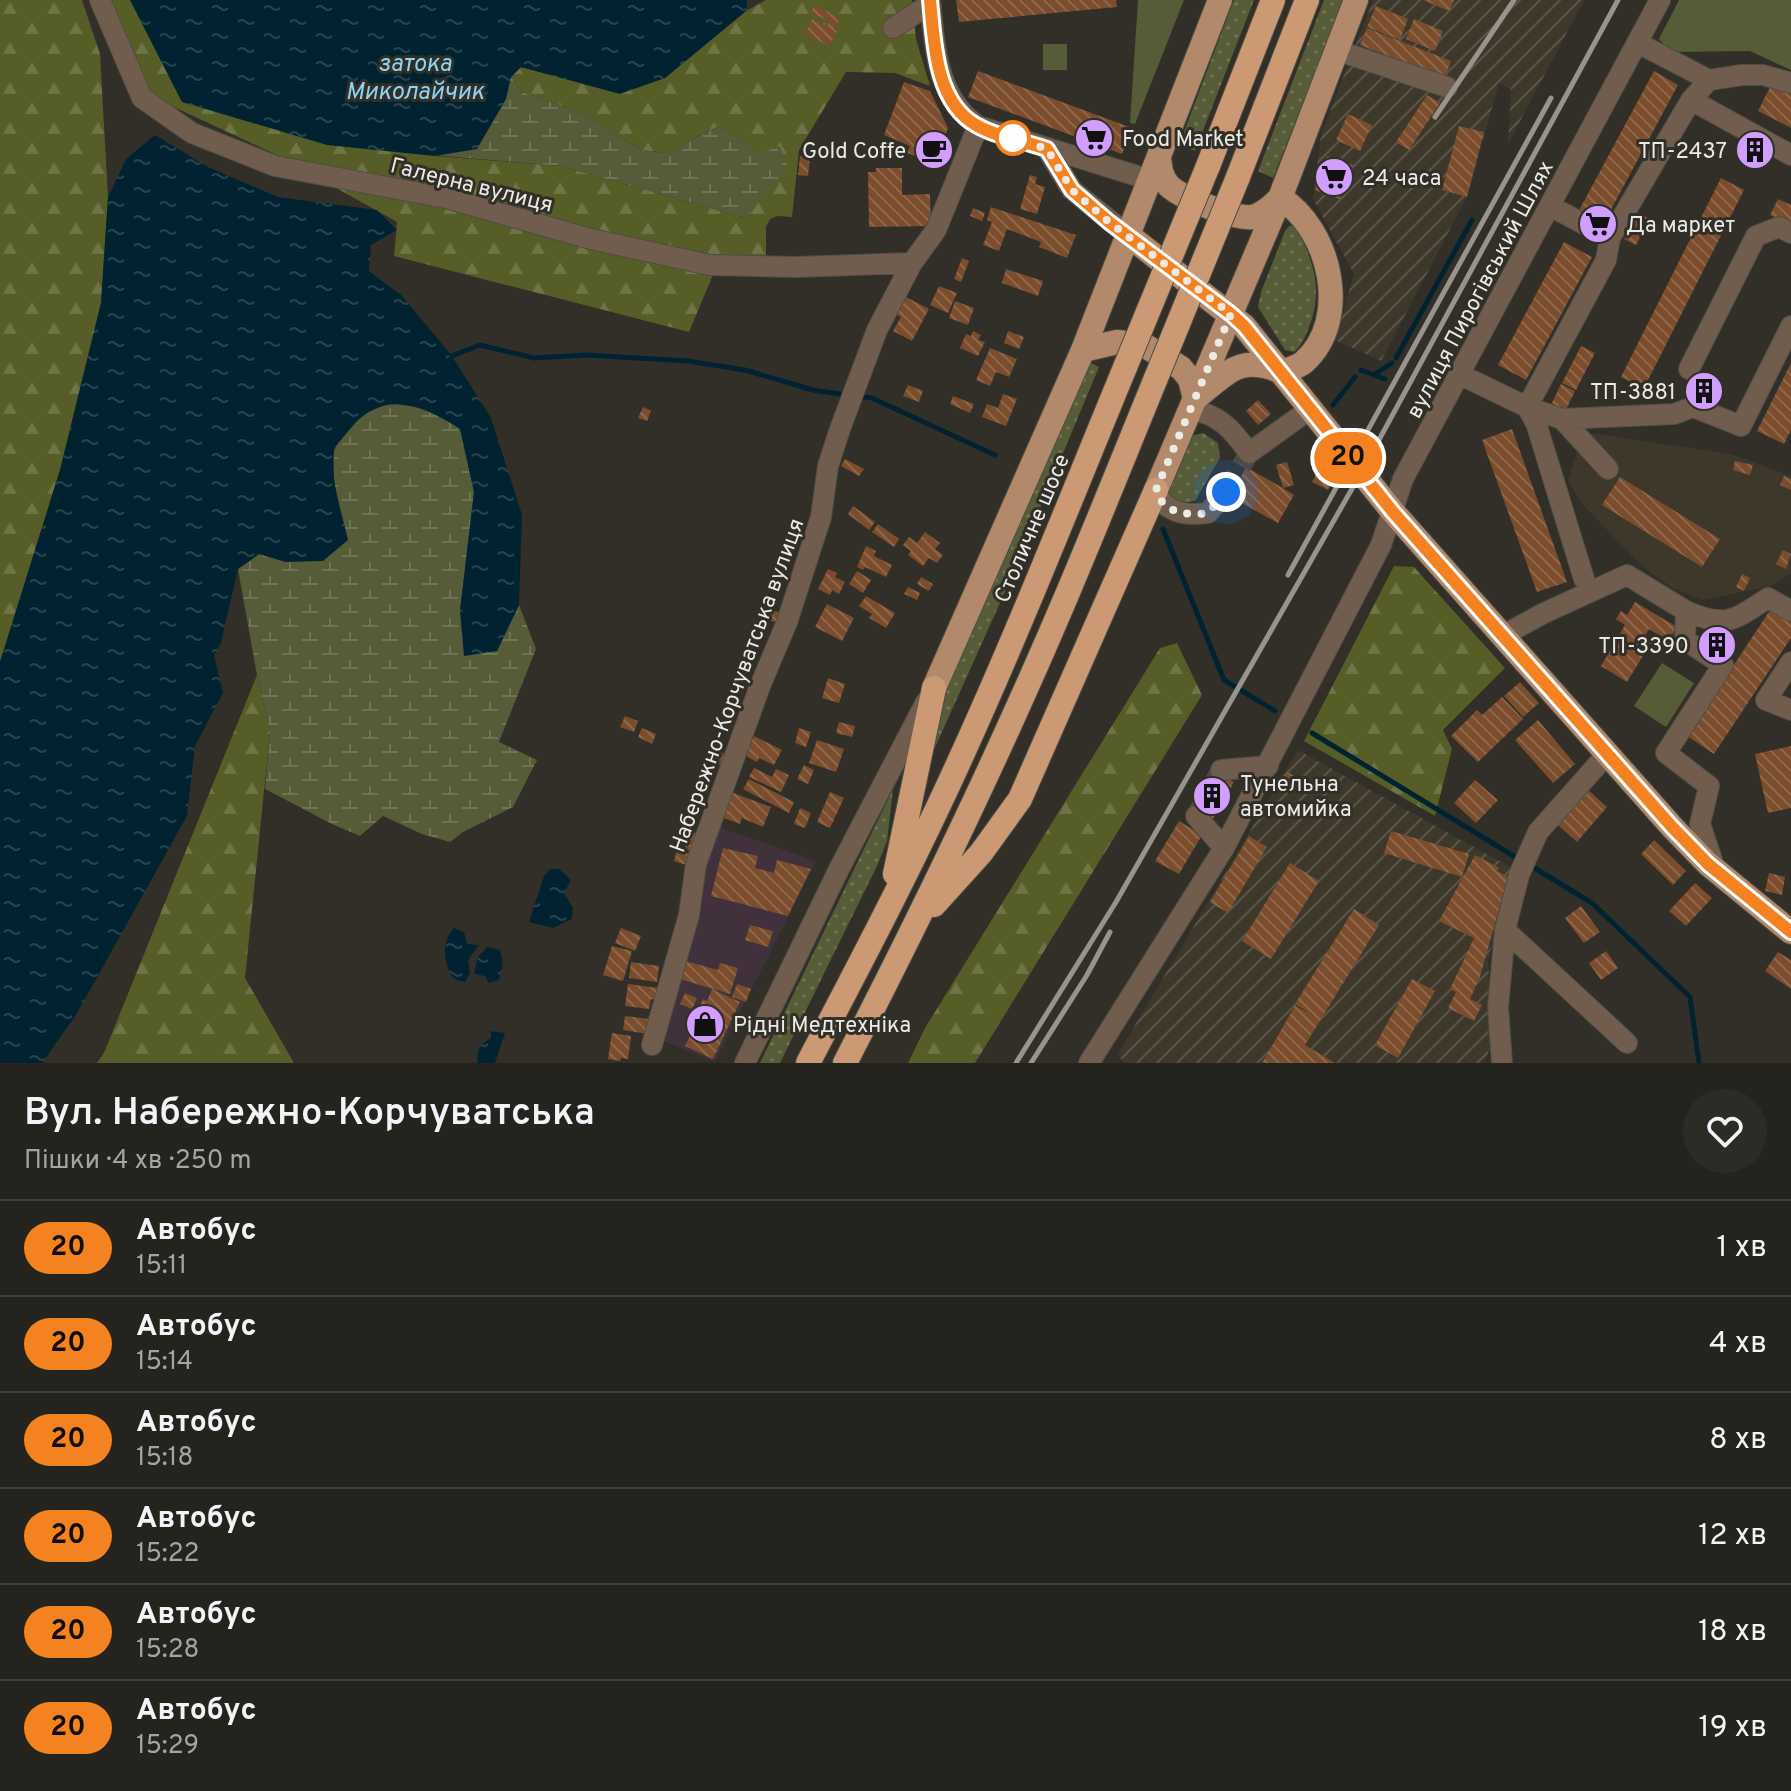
<!DOCTYPE html>
<html lang="uk">
<meta charset="utf-8">
<style>
body{margin:0;font-family:Overpass,sans-serif;background:#2d2b26;color:#f1f3f6;height:100vh;display:flex;flex-direction:column;font-size:30px;white-space:nowrap}
*{box-sizing:border-box;margin:0}
p{font-size:26px;color:#a3a4a4}
.icon{flex:none;width:44px;height:44px;fill:none;stroke:currentColor;stroke-width:2;stroke-linecap:round;stroke-linejoin:round}
.map{position:relative;height:1063px;overflow:hidden}
.panel{display:flex;flex-direction:column;background:#25231d;flex:1}
.panel>*{flex:none}
.badge{padding:0 16px;border-radius:26px;font-size:28px;line-height:52px}
.you{position:absolute;width:40px;height:40px;margin:-20px;border:6px solid #fff;border-radius:50%;background:#1a73e8;box-shadow:0 0 0 12px #1a73e833}
.map>.badge{position:absolute;translate:-50% -50%;box-shadow:0 0 0 4px #fff}
.round{display:grid;place-items:center;flex:none;width:84px;height:84px;border-radius:42px;background:#2d2b26}
.headline{display:flex;align-items:center;justify-content:space-between;height:136px;padding:0 24px}
h1{font-size:38px;font-weight:600;line-height:60px}
ul{padding:0;list-style:none}
li{display:flex;align-items:center;gap:24px;height:96px;padding:0 24px;border-top:2px solid #42403b}
li div{flex:1}
li b{display:block;font-size:30px}
li em{font-style:normal}
li .badge{min-width:88px;font-weight:700;text-align:center}
.map>svg:first-child{display:block}
.commercial{fill:#40313d}
.industrial{fill:url(#industrial-furrows)}
.built{fill:#3e382b}
.grass{fill:url(#grass-dots)}
.forest{fill:url(#forest-firs)}
.wetland{fill:url(#wetland-marsh)}
.green{fill:#565c38}
.water{fill:url(#water-ripples)}
.lines{fill:none;stroke-linecap:round;stroke-linejoin:round}
.stream{stroke:#012331;stroke-width:5}
.building{fill:url(#building-back-hatch)}
.minor-tunnel{stroke:#4d4b44;stroke-width:20;stroke-dasharray:20 10;stroke-linecap:butt}
.minor-casing{stroke:#4f4d45;stroke-width:22}
.major-casing{stroke:#4f4d45;stroke-width:26}
.highway-casing{stroke:#4f4d45;stroke-width:26}
.minor{stroke:#715d4e;stroke-width:20}
.major{stroke:#b2896a;stroke-width:24}
.highway{stroke:#cb9a75;stroke-width:24}
.rail{stroke:#96948d;stroke-width:5}
.highway-bridge-casing{stroke:#4f4d45;stroke-width:26;stroke-linecap:butt}
.highway-bridge{stroke:#cb9a75;stroke-width:24}
.line-casing{stroke:#fff;stroke-width:18}
.line{stroke:#f58220;stroke-width:12}
.walk{stroke:#eceae5;stroke-width:8;stroke-dasharray:0 14.4}
.stop-dot{fill:#fff;stroke:#f58220;stroke-width:4}
.labels{text-anchor:middle;stroke-width:6;stroke-linejoin:round;paint-order:stroke}
.poi-label{font-size:22px;fill:#eceae5;stroke:#312f27;text-anchor:start}
.street-label{font-size:22px;fill:#eceae5;stroke:#312f27}
.water-label{font-size:24px;font-style:italic;fill:#8dd4f6;stroke:#312f27}
</style>
<div class="map">
<svg width="1791" height="1063" viewBox="0 0 1791 1063">
<defs>
<pattern id="industrial-furrows" width="10" height="10" patternUnits="userSpaceOnUse" patternTransform="scale(2)"><rect width="10" height="10" fill="#3e382b"/><path d="M-1 1l2-2M0 10L10 0M9 11l2-2" fill="none" stroke="#5a554a"/></pattern>
<pattern id="grass-dots" width="8" height="8" patternUnits="userSpaceOnUse" patternTransform="scale(2)"><rect width="8" height="8" fill="#565c38"/><path d="M2 2h.1M6 6h.1" fill="none" stroke="#6e7455" stroke-width="1.8" stroke-linecap="round"/></pattern>
<pattern id="forest-firs" width="22" height="20" patternUnits="userSpaceOnUse" patternTransform="scale(2)"><rect width="22" height="20" fill="#565d27"/><path d="M5 1l3.5 6h-7zM16 11l3.5 6h-7z" fill="#6e7446"/></pattern>
<pattern id="wetland-marsh" width="20" height="14" patternUnits="userSpaceOnUse" patternTransform="scale(2)"><rect width="20" height="14" fill="#565c38"/><path d="M1 5h8M5 5V1M11 12h8M15 12V8" fill="none" stroke="#6e7455"/></pattern>
<pattern id="water-ripples" width="26" height="14" patternUnits="userSpaceOnUse" patternTransform="scale(2)"><rect width="26" height="14" fill="#012331"/><path d="M2 4q2-2 4 0t4 0M15 11q2-2 4 0t4 0" fill="none" stroke="#26434f"/></pattern>
<pattern id="building-back-hatch" width="6" height="6" patternUnits="userSpaceOnUse" patternTransform="scale(2)"><rect width="6" height="6" fill="#7b4d2d"/><path d="M-1 5l2 2M0 0l6 6M5-1l2 2" fill="none" stroke="#8e674b"/></pattern>
</defs>
<rect width="100%" height="100%" fill="#312f27"/>
<path class="commercial" d="M716,826l100,35 -101,201 -59,-24 29,-82z"/>
<path class="industrial" d="M1373,0h211l-76,144 3,-55 -12,-6 -32,114 -86,164 -46,-21 19,-66 -41,-75 8,-64z
M1298,750l214,118 -24,92 5,81 -9,22h-360l-6,-9z"/>
<path class="built" d="M1583,432l148,22 60,22v97l-20,13 -69,14 -31,-13 -28,-20 -62,-64 -13,-22z"/>
<path class="grass" d="M1234,0h20l-59,151 -16,-6z
M1324,0h20l-71,178 -15,-7z
M1295,225c19,37 29,65 13,105 -4,9 -6,15 -14,22l-9,-2 -27,-43 3,-15 24,-61 4,-5z
M1087,361l12,6 -91,218 -84,187 13,-64z
M1203,433l15,10 2,15 -25,43 -14,2 -10,-6 -3,-9 23,-52z
M893,789l-6,52 -10,25 -97,197h-20z"/>
<path class="forest" d="M0,0h82l18,54 8,143 -7,106 -41,167 -60,192z
M110,0h20l52,102 253,54 126,10 185,52 16,-65 -43,-27 -53,27 -25,-3 -54,-35 -65,-23 -11,-15 10,-10 99,26 45,-15 81,-67 20,-11h146l4,39 14,47 -35,-13 -49,-1 -47,78 -7,67 -15,-1 -7,3 -4,8v31h-46l-31,74 -295,-76 3,-34 -118,-66 -131,-61z
M1394,566l20,1 91,101 -62,62 9,19 -17,67 -131,-75z
M1177,643l25,52 -227,368h-67l17,-35 235,-380z
M257,675l13,57 -25,246 49,85h-197l7,-10z"/>
<path class="wetland" d="M511,77l11,15 65,23 54,35 25,3 53,-27 43,27 18,-7 8,20 -42,52 -185,-52 -187,-16z
M390,403l38,6 32,19 14,64 -14,119 37,40 22,-46 17,44 -37,93 38,18 -24,47 -50,25 -13,10 -28,-8 -39,-18 -23,20 -28,-12 -67,-35 5,-57 -13,-57 -19,-106 21,-15 27,8 62,-22 -14,-57v-34l27,-34z"/>
<path class="green" d="M1138,0h46l-49,124 -5,-1z
M1679,0h112v70l-41,-19 -80,1 -11,-13z
M1043,44h24v26h-24z
M1662,663l32,20 -28,44 -32,-21z"/>
<path class="water" d="M130,0h617l-1,11 -81,67 -45,16 -99,-27 -10,10 -5,22 -29,50 -42,7 -108,-11 -145,-43z
M155,135l53,32 70,30 99,13 20,20 -26,15 -2,26 32,24 51,61 39,62 31,97 -3,90 -22,46 -33,5 -4,-45 14,-119 -14,-63c-37,-24 -77,-41 -110,0 -4,5 -13,13 -15,19 -8,20 8,71 13,92l-25,21 -37,1 -27,-8 -21,15 -17,74 -7,12 9,38 -28,53 -8,70 -111,199 -34,48h-42v-401l60,-192 41,-167 7,-106 18,-38z
M550,869h9l12,11 -7,13 9,15 -1,11 -19,9 -24,-6 15,-46z
M454,928l10,4 3,12 12,1 -11,15 2,13 -5,9 -11,-3c-10,-14 -14,-37 0,-51z
M487,947l13,3 3,13 -4,17 -10,3 -4,-7 -11,-2 4,-17z
M491,1031l14,2 -10,30h-17c-2,-12 2,-19 13,-25z"/>
<g class="lines">
<path class="stream" d="M452,356l28,-11 54,13 53,-3 101,6 57,9 68,20 34,5
M1396,358l76,-138
M1361,370l24,9
M1375,374l17,-11
M857,396l15,2 123,57
M1333,405l22,-28
M1163,529l61,151 51,31
M1312,733l205,125
M1536,869l56,34 98,94 9,66"/>
</g>
<path class="building" d="M956,0h160l1,7 -158,15z
M1423,0h31l-5,11z
M815,5l25,13 -6,12 3,1 -7,15 -25,-12 7,-15 15,7 2,-4 -18,-10z
M1376,6l32,13 -8,21 -33,-13z
M1414,19l29,12 -8,20 -29,-12z
M1367,28l84,33 -6,17 -85,-33z
M978,71l154,57 -10,26 -154,-57z
M1654,71l24,14 -78,145 -24,-14z
M904,82l26,9 18,37 -13,35 -28,-10 3,-7 -26,-11z
M1772,83l19,10v35l-33,-17z
M1427,95l13,8 -31,47 -13,-8z
M1348,114l24,11 -12,26 -24,-11z
M1459,126l25,6 -17,65 -25,-7z
M1745,138l24,10 -5,14 -24,-11z
M800,156l10,1 -2,19 -10,-1z
M1327,156l26,9 -13,34 -25,-9z
M876,168h26v27l28,-1 1,32 -62,1 -1,-55h8z
M1030,175l7,2 -2,7 10,3 -8,27 -17,-5z
M1721,178l23,12 -100,198 -23,-11z
M1778,199l13,6v20l-21,-10z
M991,207l85,28 -9,23 -28,-11 2,-5 -34,-13 -8,22 -16,-6 9,-23 -5,-2z
M973,208l12,5 -3,8 -12,-5z
M1638,213l12,6 -14,26 -12,-6z
M1564,242l28,15 -66,123 -28,-15z
M962,258l7,3 -8,21 -7,-3z
M1006,269l37,12 -5,15 -36,-13z
M939,286l18,7 -9,20 -18,-8z
M906,297l23,12 -17,32 -19,-10 8,-14 -4,-2z
M955,301l19,7 -6,17 -19,-7z
M973,331l8,4 -3,5 7,2 -7,14 -18,-8 6,-14 5,2z
M1008,331l16,6 -5,12 -15,-6z
M1581,346l14,7 -19,37 -14,-7z
M990,348l27,11 -8,18 -13,-5 -6,14 -14,-6z
M1791,363v67l-7,14 -27,-13z
M1700,382l13,6 -5,12 -14,-6z
M1561,384l14,7 -12,25 -14,-7z
M908,385l15,6 -4,11 -16,-6z
M1003,394l14,5 -11,27 -24,-9 5,-13 11,4z
M953,396l21,8 -4,9 -20,-9z
M1258,400l13,14 -13,11 -12,-14z
M643,407l8,4 -4,10 -9,-3z
M1512,429l55,153 -30,10 -55,-152z
M845,459l19,10 -5,7 -18,-10z
M1735,461l18,4 -3,10 -17,-5z
M1287,462l7,23 -11,3 11,7 -16,28 -47,-26 15,-30 37,21 -7,-23z
M1320,467l15,8 -7,15 -16,-8z
M1784,476l7,3v11l-11,-5z
M1620,477l100,62 -18,28 -100,-62z
M853,506l22,16 -6,8 -21,-16z
M878,524l21,15 -5,8 -22,-15z
M925,532l15,11 -5,6 8,6 -6,8 -8,-5 -6,8 -15,-11 3,-4 -8,-6 6,-8 8,6z
M866,546l10,5 -2,5 18,9 -6,12 -21,-10 -2,3 -6,-3z
M1783,550l8,4 -5,15 -10,-5z
M828,569l9,4 -2,4 10,5 -6,12 -7,-4 -2,5 -12,-6z
M857,571l14,9 -8,13 -14,-9z
M1742,574l8,4 -6,13 -8,-4z
M921,577l12,7 -4,7 -12,-7z
M908,587l12,6 -3,7 -13,-6z
M866,596l29,17 -9,15 -17,-10 3,-4 -13,-8z
M1635,602l42,25 -8,14 -20,-12 -5,8 8,4 -25,41 -26,-16 24,-41 -9,-6 5,-8 6,4z
M827,604l27,14 -12,23 -27,-14z
M1774,604l17,11v23l-77,116 -27,-18z
M767,609l15,4 -3,10 -15,-4z
M1714,636l13,7 -6,12 -13,-7z
M828,678l17,6 -6,19 -17,-5z
M1520,682l19,21 -16,14 -19,-21z
M1502,697l21,22 -45,43 -27,-26 26,-26 5,5z
M625,716l13,5 -4,11 -14,-5z
M1538,720l37,44 -22,19 -38,-43z
M839,722l16,4 -3,11 -16,-4z
M642,728l14,6 -4,10 -14,-7z
M799,728l12,4 -5,15 -11,-4z
M754,736l28,14 -8,15 -15,-7 -2,4 -13,-7z
M817,740l27,9 -8,23 -27,-9z
M1791,746v62l-23,5 -13,-59z
M711,747l16,8 -5,11 -16,-8z
M804,765l10,5 -6,14 -11,-5z
M754,768l18,9 4,-8 13,6 -8,17 -32,-15z
M1213,770l21,12 -23,40 -21,-12z
M1287,772l9,5 -10,17 -9,-5z
M749,779l45,23 -5,11 -46,-24z
M1475,780l23,20 -22,23 -22,-20z
M1588,790l19,17 -30,35 -19,-17z
M731,792l40,15 -8,20 -21,-9 -2,6 -19,-7z
M830,792l14,6 -14,30 -13,-6z
M800,808l11,5 -6,15 -11,-4z
M1179,821l23,14 -23,39 -24,-13z
M691,831l8,4 -6,17 -9,-4z
M1391,831l78,23 -7,23 -78,-24z
M1249,836l18,11 -39,66 -18,-11z
M1654,840l32,31 -13,14 -32,-31z
M723,848l35,8 -3,12 19,5 3,-13 34,9 -23,47 -77,-20z
M677,850l15,5 -3,11 -15,-5z
M1475,855l24,13 -2,3 11,6 -28,100 -10,22 12,6 -8,16 -26,-13 8,-16 -6,-3 24,-51 -35,-17z
M1290,863l29,18 -48,78 -29,-18z
M1769,873l16,4 -3,18 -17,-4z
M1695,883l17,15 -26,28 -17,-15z
M1581,906l19,26 -16,11 -19,-25z
M1354,909l25,16 -74,120 30,18h-73l33,-57 20,10 -20,-12z
M750,925l23,6 -5,16 -23,-7z
M621,928l20,8 -6,15 -20,-8z
M612,946l20,5 -9,30 -20,-6z
M1606,951l12,17 -17,12 -12,-17z
M1778,952l13,8v29l-26,-18z
M685,961l33,9 2,-7 18,5 -8,26 -50,-15z
M631,962l28,4 -2,16 -28,-4z
M1412,979l23,12 -37,67 -23,-13z
M628,984l30,4 -2,12 -5,-1 -2,10 -24,-3z
M737,984l14,5 -5,13 -14,-5z
M712,989l28,13 -27,57 -28,-13 13,-27 -4,-1 9,-19 4,2z
M685,993l12,5 -5,11 -12,-5z
M625,1016l25,3 -2,15 -25,-4z
M612,1033l19,3 -3,23 -7,-1 -1,3 -12,-2z"/>
<g class="lines">
<path class="minor-tunnel" d="M1226,492l23,-39
M1196,816l25,-46"/>
<defs>
<path id="minor" d="M100,0l42,98 50,35 83,33 171,32 145,41 119,26 86,2 116,-4
M930,0c5,47 6,97 48,126l172,54
M893,28l37,-24
M1638,43l71,37 33,-5h21l28,8
M1336,50l111,37
M1691,100l100,55
M1047,149l25,41 56,45
M1550,206l60,32
M1689,369l67,-133 23,-9 12,6
M1461,375l66,32 35,12 112,-5 19,-7 48,19 50,-100
M1190,409c30,6 42,20 59,44l61,-44
M1562,419l46,50
M1156,490c7,23 30,26 52,23l18,-21
M1584,579l-48,-156 -9,-16 79,-147 4,-22 81,-138 18,-20
M1686,611c40,17 47,10 82,-13l23,13
M1504,635l38,-21 85,-39 59,36 -1,29 38,25 -57,88 43,33 -9,38 12,36 -4,4
M1791,662l-25,38 25,10
M1608,753l-70,79 -19,43 -14,55 122,113
M1221,770l47,-4
M1196,816l28,32
M652,1045l37,-130 7,-51 64,-178 27,-64 34,-105 7,-51 12,-37 37,-99 35,-67 24,-33 42,-104
M745,1063l93,-192 88,-169
M1089,1063l135,-215 157,-303 22,-66 257,-479
M1502,1063l-4,-56 7,-77"/>
<path id="major" d="M1159,157c1,11 2,20 10,29 13,12 65,33 83,31 10,-2 19,-10 26,-17
M1128,235l116,91 149,186 280,316 35,36 83,68
M1083,350l34,-8 27,3 37,23 9,11 5,20
M1197,397c31,-25 44,-43 85,-25 8,-3 16,-5 22,-10 48,-43 26,-134 -24,-164
M1156,490l124,-292 76,-198
M934,688l149,-338 137,-350"/>
<path id="highway" d="M1208,166l65,-166
M1238,177l69,-177
M895,874l39,-186
M934,905l47,-52 39,-54 136,-309
M808,1063c52,-99 104,-198 150,-299 60,-131 113,-266 168,-399
M845,1063c79,-153 154,-308 221,-466 31,-73 60,-146 90,-219"/>
</defs>
<use href="#minor" class="minor-casing"/>
<use href="#major" class="major-casing"/>
<use href="#highway" class="highway-casing"/>
<use href="#minor" class="minor"/>
<use href="#major" class="major"/>
<use href="#highway" class="highway"/>
<path class="rail" d="M1435,117l79,-117
M1288,575l263,-477
M1016,1063l100,-161 245,-429 257,-473
M1031,1063l56,-88 23,-43"/>
<defs>
<path id="highway-bridge" d="M1126,365l82,-199
M1156,378l82,-201"/>
</defs>
<use href="#highway-bridge" class="highway-bridge-casing"/>
<use href="#highway-bridge" class="highway-bridge"/>
</g>
<g class="lines">
<defs>
<path id="line" d="M930,0c4,41 5,102 46,125 20,12 49,16 71,24l25,41 37,32 122,92 13,12 149,186 280,316 35,36 83,68"/>
</defs>
<use href="#line" class="line-casing"/>
<use href="#line" class="line"/>
<path class="walk" d="M1013,138l34,11 25,41 37,32 122,92 -75,176c7,23 30,26 52,23l18,-21"/>
</g>
<defs>
<symbol id="supermarket-disc" viewBox="-11 -11 22 22"><circle r="9.5" fill="#d19dfe" stroke="#312f27"/><path d="M-6-5.5h2.5l.6 2H6L4.5 2H-2.5L-4.4-4H-6ZM-1.5 3.2a1.3 1.3 0 1 0 .1 0ZM3 3.2a1.3 1.3 0 1 0 .1 0Z" fill="#111"/></symbol>
<symbol id="cafe-disc" viewBox="-11 -11 22 22"><circle r="9.5" fill="#d19dfe" stroke="#312f27"/><path d="M-5.5-4.5H6V0H3Q3 3.5 0 3.5H-2.5Q-5.5 3.5-5.5 0ZM3-3.2v2h1.7v-2ZM-6 4.5H4V6H-6Z" fill="#111"/></symbol>
<symbol id="building-disc" viewBox="-11 -11 22 22"><circle r="9.5" fill="#d19dfe" stroke="#312f27"/><path d="M-4-6H4V6H1V3H-1V6H-4ZM-2.5-4.3h1.7v1.8h-1.7ZM.8-4.3h1.7v1.8H.8ZM-2.5-1h1.7V.8h-1.7ZM.8-1h1.7V.8H.8Z" fill="#111"/></symbol>
<symbol id="shop-disc" viewBox="-11 -11 22 22"><circle r="9.5" fill="#d19dfe" stroke="#312f27"/><path d="M-5-2.5h2.3a2.7 3.5 0 0 1 5.4 0H5L5.5 6h-11ZM-1.5-2.5h3a1.5 2.3 0 0 0-3 0Z" fill="#111"/></symbol>
</defs>
<g fill-rule="evenodd">
<use href="#supermarket-disc" x="1072" y="116" width="44" height="44"/>
<use href="#cafe-disc" x="912" y="128" width="44" height="44"/>
<use href="#building-disc" x="1733" y="128" width="44" height="44"/>
<use href="#supermarket-disc" x="1312" y="155" width="44" height="44"/>
<use href="#supermarket-disc" x="1576" y="202" width="44" height="44"/>
<use href="#building-disc" x="1682" y="369" width="44" height="44"/>
<use href="#building-disc" x="1695" y="623" width="44" height="44"/>
<use href="#building-disc" x="1190" y="774" width="44" height="44"/>
<use href="#shop-disc" x="683" y="1002" width="44" height="44"/>
</g>
<circle class="stop-dot" cx="1013" cy="138" r="16"/>
<g class="labels">
<g class="poi-label">
<text x="1122" y="146">Food Market</text>
<text x="906" y="158" text-anchor="end">Gold Coffe</text>
<text x="1727" y="158" text-anchor="end">ТП-2437</text>
<text x="1362" y="185">24 часа</text>
<text x="1626" y="232">Да маркет</text>
<text x="1676" y="399" text-anchor="end">ТП-3881</text>
<text x="1689" y="653" text-anchor="end">ТП-3390</text>
<text x="1240" y="791">Тунельна<tspan x="1240" dy="25">автомийка</tspan></text>
<text x="733" y="1032">Рідні Медтехніка</text>
</g>
<g class="street-label">
<text transform="translate(472 184) rotate(14)" y="8">Галерна вулиця</text>
<text transform="translate(1479 289) rotate(-62)" y="8">вулиця Пирогівський Шлях</text>
<text transform="translate(1031 528) rotate(-67)" y="8">Столичне шосе</text>
<text transform="translate(736 685) rotate(-70)" y="8">Набережно-Корчуватська вулиця</text>
</g>
<g class="water-label">
<text x="415" y="71">затока<tspan x="415" dy="28">Миколайчик</tspan></text>
</g>
</g>
</svg>
<div class="you" style="left:1226px;top:492px"></div>
<b class="badge" style="left:1348px;top:458px;background:#f58220;color:#111">20</b>
</div>
<section class="panel">
<div class="headline"><div><h1>Вул. Набережно-Корчуватська</h1><p>Пішки · 4 хв · 250 m</p></div><a class="round"><svg class="icon" aria-label="heart" viewBox="0 0 24 24"><path d="M12 20l-8-8c-3-5 5-10 8-4 3-6 11-1 8 4z"/></svg></a></div>
<ul>
<li><span class="badge" style="background:#f58220;color:#111">20</span><div><b>Автобус</b><p>15:11</p></div><em>1 хв</em></li>
<li><span class="badge" style="background:#f58220;color:#111">20</span><div><b>Автобус</b><p>15:14</p></div><em>4 хв</em></li>
<li><span class="badge" style="background:#f58220;color:#111">20</span><div><b>Автобус</b><p>15:18</p></div><em>8 хв</em></li>
<li><span class="badge" style="background:#f58220;color:#111">20</span><div><b>Автобус</b><p>15:22</p></div><em>12 хв</em></li>
<li><span class="badge" style="background:#f58220;color:#111">20</span><div><b>Автобус</b><p>15:28</p></div><em>18 хв</em></li>
<li><span class="badge" style="background:#f58220;color:#111">20</span><div><b>Автобус</b><p>15:29</p></div><em>19 хв</em></li>
</ul>
</section>
